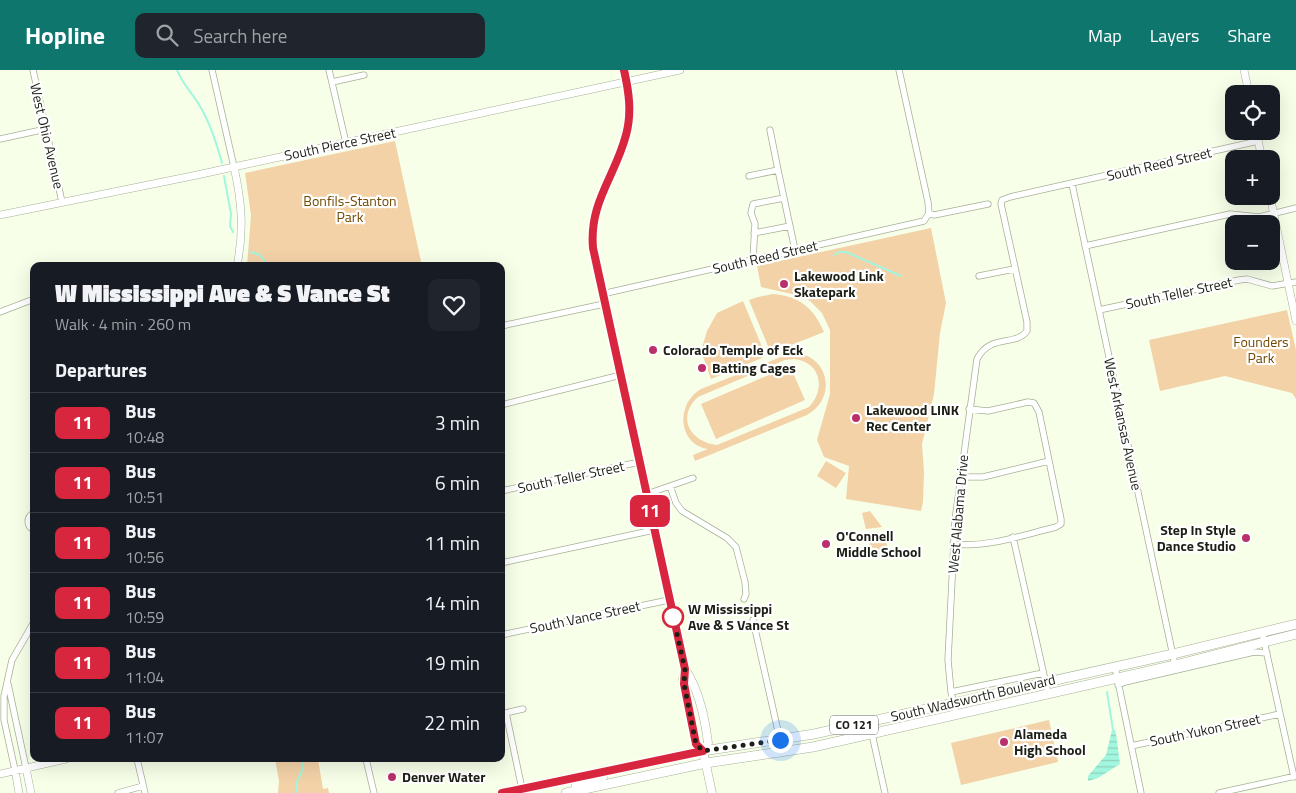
<!DOCTYPE html>
<meta charset="utf-8">
<style>
body{margin:0;font-family:"Titillium Web",sans-serif;background:#20242c;color:#f1f3f6;height:100vh;display:flex;flex-direction:column;font-size:19px;white-space:nowrap}
*{box-sizing:border-box;margin:0}
p{font-size:16px;color:#9ea1a6}
.icon{flex:none;width:28px;height:28px;fill:none;stroke:currentColor;stroke-width:2;stroke-linecap:round;stroke-linejoin:round}
.map{position:relative;flex:1;overflow:hidden}
.panel{position:absolute;left:30px;top:192px;width:475px;height:500px;display:flex;flex-direction:column;background:#171b24;border-radius:10px;box-shadow:0 5px 20px #0002}
.panel>*{flex:none}
.badge{padding:0 10px;border-radius:8px;font-size:18px;line-height:32px}
.controls{position:absolute;left:1225px;top:15px;display:grid;gap:10px}
.controls a{display:grid;place-items:center;width:55px;height:55px;border-radius:10px;background:#171b24;box-shadow:0 5px 20px #0002;font-size:25px}
.you{position:absolute;width:25px;height:25px;margin:-12px;border:4px solid #fff;border-radius:50%;background:#1a73e8;box-shadow:0 0 0 8px #1a73e833}
.map>.badge{position:absolute;translate:-50% -50%;box-shadow:0 0 0 2px #fff}
h2{padding:0 25px;font-size:19px;line-height:45px}
.round{display:grid;place-items:center;flex:none;width:52px;height:52px;border-radius:10px;background:#20242c}
.head{display:flex;align-items:center;justify-content:space-between;height:85px;padding:0 25px}
h1{font-size:24px;font-weight:800;line-height:38px}
ul{padding:0;list-style:none}
li{display:flex;align-items:center;gap:15px;height:60px;padding:0 25px;border-top:1px solid #363941}
li div{flex:1}
li b{display:block;font-size:19px}
li em{font-style:normal}
li .badge{min-width:55px;font-weight:700;text-align:center}
header{display:flex;align-items:center;gap:30px;box-sizing:border-box;height:70px;padding:0 25px;background:#0f766e;color:#fff}
header strong{font-size:24px}
nav{display:flex;gap:28px;margin-inline-start:auto;font-size:18px}
.search{width:350px;height:45px;background:#20242c;display:flex;align-items:center;gap:12px;box-sizing:border-box;padding:0 18px;border-radius:10px;color:#9ea1a6;font-size:19px}
.map>svg:first-child{display:block}
.park{fill:#f3d2a8;fill-rule:evenodd}
.water{fill:url(#water-rules)}
.lines{fill:none;stroke-linecap:round;stroke-linejoin:round}
.stream{stroke:#a3f6de;stroke-width:2}
.minor-casing{stroke:#a6b096;stroke-width:7}
.tertiary-casing{stroke:#a6b096;stroke-width:8}
.secondary-casing{stroke:#a6b096;stroke-width:9}
.primary-casing{stroke:#a6b096;stroke-width:10}
.minor{stroke:#fff;stroke-width:5.5}
.tertiary{stroke:#fff;stroke-width:7}
.secondary{stroke:#fff;stroke-width:8}
.primary{stroke:#fff;stroke-width:9}
.line-casing{stroke:#fff;stroke-width:11}
.line{stroke:#d7263d;stroke-width:8}
.walk{stroke:#1c1f15;stroke-width:5;stroke-dasharray:0 9}
.poi-dot{fill:#ba306a;stroke:#fff;stroke-width:2}
.stop-dot{fill:#fff;stroke:#d7263d;stroke-width:2.5}
.labels{text-anchor:middle;stroke-width:4.5;stroke-linejoin:round;paint-order:stroke}
.shield{fill:#fff;stroke:#60625b;stroke-width:1}
.shield-label{font-size:12px;font-weight:bold;fill:#1c1f15}
.street-label{font-size:14px;fill:#1c1f15;stroke:#fff}
.park-label{font-size:14px;fill:#714900;stroke:#fff}
.poi-label{font-size:14px;font-weight:bold;fill:#1c1f15;stroke:#fff;text-anchor:start}
.stop-label{font-size:14px;font-weight:bold;fill:#1c1f15;stroke:#fff;text-anchor:start}
</style>
<header>
<strong>Hopline</strong>
<div class="search"><svg class="icon" aria-label="search" viewBox="0 0 24 24"><circle cx="10" cy="10" r="6"/><path d="M15 15l6 6"/></svg>Search here</div>
<nav><a>Map</a><a>Layers</a><a>Share</a></nav>
</header>
<div class="map">
<svg width="1296" height="723" viewBox="0 0 1296 723">
<defs>
<pattern id="water-rules" width="6" height="5" patternUnits="userSpaceOnUse" patternTransform="scale(1.25)"><rect width="6" height="5" fill="#a3f6de"/><path d="M0 2.5h6" fill="none" stroke="#8cd2be"/></pattern>
</defs>
<rect width="100%" height="100%" fill="#f7ffe9"/>
<path class="park" d="M395,71l27,125h-175l4,-51 -6,-42z
M931,158l15,75 -6,30 -6,61 -12,50 2,28 -1,30 -2,9 -75,-12 3,-33 -25,-9 -7,-17 13,-46v-64l-8,-17 -12,-12 -9,-5 -40,-9 -4,-21z
M773,224c26,2 41,14 51,38l-50,20 -4,-1 -21,-51 9,-3z
M743,231l22,53 -3,4 -51,21 -10,-28 6,-20 10,-18z
M1287,240l9,40v49l-4,-6 -67,-17 -65,15 -11,-51z
M791,283c37,-1 48,44 16,62l-112,46 -2,-6 15,-6c-31,-5 -32,-46 -7,-60zM794,289c27,3 32,30 15,48l-92,38c-27,-3 -41,-28 -19,-48l87,-37z
M790,296l15,34 -89,39 -15,-35z
M826,391l20,12 -10,15 -19,-12z
M870,441l12,16 -16,2 -4,-16z
M884,463l5,22 -16,4 -5,-22z
M1049,650l9,42 -97,23 -10,-42z
M275,689h43l5,30 5,-1 1,5h-51l1,-12z"/>
<path class="water" d="M1112,660h3l1,4 4,30 -22,14 -10,3v-5l18,-21z"/>
<g class="lines">
<path class="stream" d="M177,0c5,13 14,22 21,33 12,19 18,39 24,60
M224,106l7,38 -1,12 3,6
M251,182l9,3 4,5v6
M834,185l5,-3h7l55,24
M1107,622l6,38
M297,723v-11l6,-14v-9"/>
<defs>
<path id="minor" d="M33,0l29,132
M212,0l22,97
M329,0l17,73
M332,12l32,-7
M770,60l8,40
M0,69l46,-10
M749,106l29,-6 17,80
M1072,114l103,481
M929,143l5,2 54,-11
M754,163l36,-7
M1085,176l145,-32 29,3 37,-9
M753,190l2,-36 -4,-11 2,-9 31,-6
M979,206l35,-7
M602,224l322,-73 5,-8 -1,-11 -29,-132
M1099,240l140,-30 8,-1 25,7 24,-4
M0,242l34,-13
M501,256l103,-22
M501,335l120,-30
M960,407h23l66,-16
M670,416l6,17 6,8 45,27 9,9 9,35 1,12 -2,5
M501,421l139,-29
M647,424l46,-16
M34,443c-8,4 -8,13 0,17
M1013,467l35,156
M953,474c34,4 70,-9 103,-17l5,-3v-5l-22,-107 -5,-9 -6,-1 -40,9 -19,-2
M501,493l153,-33
M753,550l27,120
M1262,562l32,145
M501,565l168,-35
M1115,597l26,126
M8,614l18,84
M1118,615l7,-3 129,-30 13,1
M951,622l92,-19
M506,643l16,76
M501,644l22,-5
M956,644l-5,-22 -3,-32 7,-140 22,-161c14,-26 38,-12 50,-28v-9l-26,-118 1,-4 8,-3 248,-56
M872,664l13,59
M1131,676l149,-32
M137,689l8,34
M366,689l8,34
M15,700l-11,-50v-24l8,-36 22,-38
M118,723l25,-7
M1219,723l77,-17"/>
<path id="tertiary" d="M1244,0l5,24
M1256,61l6,28
M234,97c8,36 10,63 3,99
M1270,126l26,125
M0,145l197,-40 483,-105
M26,698l5,25
M15,700l4,23
M0,704l66,-15"/>
<path id="secondary" d="M624,0c5,22 8,43 2,65 -11,41 -37,67 -33,113l92,421c14,21 20,49 23,74l-5,8
M685,599l-2,10 2,12 11,53 7,7 9,42"/>
<path id="primary" d="M576,716l24,-8 3,-2 1,-5
M502,723l201,-42 111,-17 359,-80 123,-30
M566,723l140,-30 107,-16 362,-82 121,-31"/>
</defs>
<use href="#minor" class="minor-casing"/>
<use href="#tertiary" class="tertiary-casing"/>
<use href="#secondary" class="secondary-casing"/>
<use href="#primary" class="primary-casing"/>
<use href="#minor" class="minor"/>
<use href="#tertiary" class="tertiary"/>
<use href="#secondary" class="secondary"/>
<use href="#primary" class="primary"/>
</g>
<g class="lines">
<defs>
<path id="line" d="M502,723l201,-42 -7,-7 -12,-60 1,-15 -92,-421c-4,-46 22,-71 33,-113 6,-22 3,-43 -2,-65"/>
</defs>
<use href="#line" class="line-casing"/>
<use href="#line" class="line"/>
<path class="walk" d="M673,547l12,52 -1,15 12,60 7,7 77,-11"/>
</g>
<g class="poi-dot">
<circle cx="784" cy="214" r="5"/>
<circle cx="653" cy="280" r="5"/>
<circle cx="702" cy="298" r="5"/>
<circle cx="856" cy="348" r="5"/>
<circle cx="1246" cy="468" r="5"/>
<circle cx="826" cy="474" r="5"/>
<circle cx="1004" cy="672" r="5"/>
<circle cx="392" cy="707" r="5"/>
</g>
<circle class="stop-dot" cx="673" cy="547" r="10"/>
<g class="labels">
<rect class="shield" x="830" y="645.5" width="48" height="19" rx="4"/>
<g class="shield-label">
<text x="854" y="659">CO 121</text>
</g>
<g class="street-label">
<text transform="translate(47 66) rotate(77)" y="5">West Ohio Avenue</text>
<text transform="translate(340 74) rotate(-12)" y="5">South Pierce Street</text>
<text transform="translate(1159 94) rotate(-13)" y="5">South Reed Street</text>
<text transform="translate(765 187) rotate(-13)" y="5">South Reed Street</text>
<text transform="translate(1179 223) rotate(-12)" y="5">South Teller Street</text>
<text transform="translate(1123 354) rotate(78)" y="5">West Arkansas Avenue</text>
<text transform="translate(571 407) rotate(-12)" y="5">South Teller Street</text>
<text transform="translate(958 444) rotate(-85)" y="5">West Alabama Drive</text>
<text transform="translate(585 547) rotate(-12)" y="5">South Vance Street</text>
<text transform="translate(973 628) rotate(-13)" y="5">South Wadsworth Boulevard</text>
<text transform="translate(1205 660) rotate(-12)" y="5">South Yukon Street</text>
</g>
<g class="park-label">
<text x="350" y="136">Bonfils-Stanton<tspan x="350" dy="16">Park</tspan></text>
<text x="1261" y="277">Founders<tspan x="1261" dy="16">Park</tspan></text>
</g>
<g class="poi-label">
<text x="794" y="211">Lakewood Link<tspan x="794" dy="16">Skatepark</tspan></text>
<text x="663" y="285">Colorado Temple of Eck</text>
<text x="712" y="303">Batting Cages</text>
<text x="866" y="345">Lakewood LINK<tspan x="866" dy="16">Rec Center</tspan></text>
<text x="1236" y="465" text-anchor="end">Step In Style<tspan x="1236" dy="16">Dance Studio</tspan></text>
<text x="836" y="471">O'Connell<tspan x="836" dy="16">Middle School</tspan></text>
<text x="1014" y="669">Alameda<tspan x="1014" dy="16">High School</tspan></text>
<text x="402" y="712">Denver Water</text>
</g>
<g class="stop-label">
<text x="688" y="544">W Mississippi<tspan x="688" dy="16">Ave &amp; S Vance St</tspan></text>
</g>
</g>
</svg>
<div class="controls">
<a><svg class="icon" aria-label="locate" viewBox="0 0 24 24"><circle cx="12" cy="12" r="6"/><path d="M12 2v4M12 18v4M2 12h4M18 12h4"/></svg></a>
<a>+</a>
<a>−</a>
</div>
<div class="you" style="left:780px;top:670px"></div>
<b class="badge" style="left:650px;top:441px;background:#d7263d;color:#fff">11</b>
<section class="panel">
<div class="head"><div><h1>W Mississippi Ave &amp; S Vance St</h1><p>Walk · 4 min · 260 m</p></div><a class="round"><svg class="icon" aria-label="heart" viewBox="0 0 24 24"><path d="M12 20l-8-8c-3-5 5-10 8-4 3-6 11-1 8 4z"/></svg></a></div>
<h2>Departures</h2>
<ul>
<li><span class="badge" style="background:#d7263d;color:#fff">11</span><div><b>Bus</b><p>10:48</p></div><em>3 min</em></li>
<li><span class="badge" style="background:#d7263d;color:#fff">11</span><div><b>Bus</b><p>10:51</p></div><em>6 min</em></li>
<li><span class="badge" style="background:#d7263d;color:#fff">11</span><div><b>Bus</b><p>10:56</p></div><em>11 min</em></li>
<li><span class="badge" style="background:#d7263d;color:#fff">11</span><div><b>Bus</b><p>10:59</p></div><em>14 min</em></li>
<li><span class="badge" style="background:#d7263d;color:#fff">11</span><div><b>Bus</b><p>11:04</p></div><em>19 min</em></li>
<li><span class="badge" style="background:#d7263d;color:#fff">11</span><div><b>Bus</b><p>11:07</p></div><em>22 min</em></li>
</ul>
</section>
</div>
